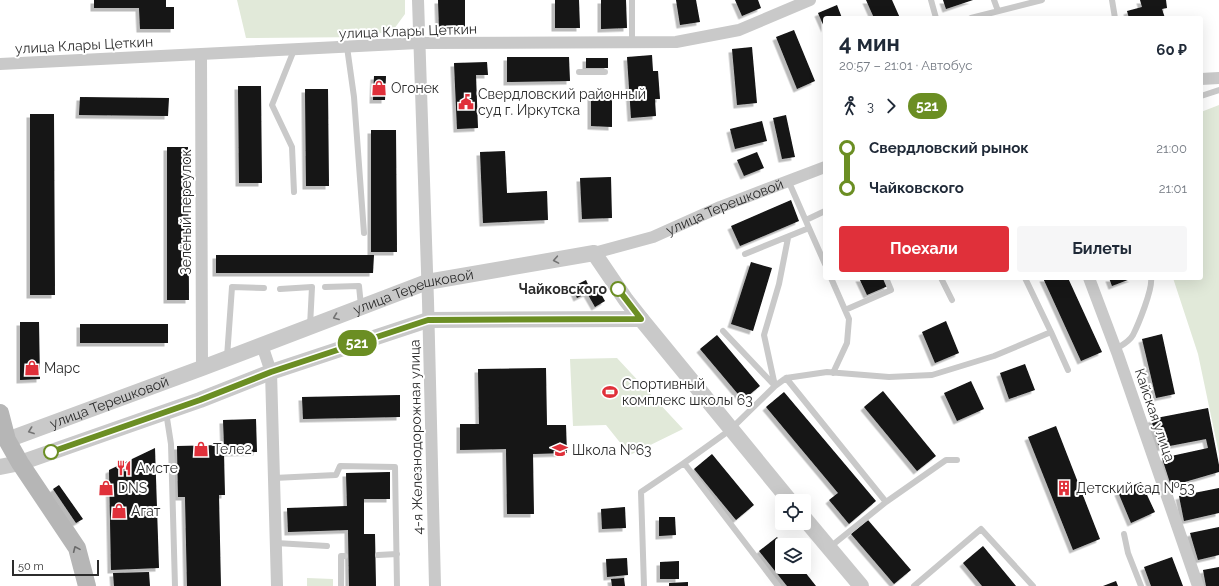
<!DOCTYPE html>
<html lang="ru">
<meta charset="utf-8">
<style>
body{margin:0;font-family:Raleway,sans-serif;background:#f6f6f7;color:#1f2937;height:100vh;display:flex;flex-direction:column;font-size:15px;white-space:nowrap}
*{box-sizing:border-box;margin:0}
p{font-size:13px;color:#747a83}
.icon{flex:none;width:22px;height:22px;fill:none;stroke:currentColor;stroke-width:2;stroke-linecap:round;stroke-linejoin:round}
.map{position:relative;flex:1;overflow:hidden}
.sheet{position:absolute;left:823px;top:16px;width:380px;height:264px;display:flex;flex-direction:column;background:#fff;border-radius:4px;box-shadow:0 4px 16px #0002}
.sheet>*{flex:none}
.badge{padding:0 8px;border-radius:13px;font-size:14px;line-height:26px}
.buttons{position:absolute;left:775px;top:494px;display:grid;gap:8px}
.buttons a{display:grid;place-items:center;width:36px;height:36px;border-radius:4px;background:#fff;box-shadow:0 4px 16px #0002;font-size:20px}
.scale{position:absolute;left:12px;bottom:10px;width:87px;box-sizing:border-box;padding-left:4px;border:2px solid #2c2c2c;border-top:0;font-size:11px;line-height:14px;white-space:nowrap;color:#2c2c2c;-webkit-text-stroke:3px #fff;paint-order:stroke}
.map>.badge{position:absolute;translate:-50% -50%;box-shadow:0 0 0 2px #fff}
.legs{display:flex;align-items:center;gap:6px;height:44px;padding:0 16px;font-size:13px}
.legs p{margin-inline-start:auto}
.head{display:flex;align-items:center;justify-content:space-between;height:68px;padding:0 16px}
h1{font-size:22px;font-weight:700;line-height:30px}
.action{display:flex;gap:8px;margin-top:auto;padding:8px 16px}
.action a{flex:1;height:46px;border-radius:4px;background:#e0303a;color:#fff;font-size:16px;font-weight:700;line-height:46px;text-align:center}
.action a+a{background:#f6f6f7;color:#1f2937}
ul{padding:0 16px;list-style:none}
li{display:flex;align-items:center;gap:14px;height:40px;font-size:15px}
li i{display:grid;place-items:center;width:6px;height:100%;margin:0 5px;background:currentColor}
li i::after{content:'';width:10px;height:10px;margin:-5px;border:3px solid;border-radius:50%;background:#fff}
li p{margin-inline-start:auto}
li:first-child i{background:linear-gradient(#0000 50%,currentColor 0)}
li:last-child i{background:linear-gradient(currentColor 50%,#0000 0)}
.map>svg:first-child{display:block}
.green{fill:#e1e9d9}
.building{fill:#131313;filter:url(#shadow)}
.lines{fill:none;stroke-linecap:round;stroke-linejoin:round}
.service{stroke:#c9c9c9;stroke-width:6}
.minor{stroke:#c9c9c9;stroke-width:12}
.tertiary{stroke:#c9c9c9;stroke-width:16}
.secondary{stroke:#b6b6b6;stroke-width:18}
.oneway{stroke:#737373}
.oneway2{stroke:#6a6a6a}
.line-1-casing{stroke:#fff;stroke-width:9}
.line-1{stroke:#6b8e23;stroke-width:6}
.stop-1-dot{fill:#fff;stroke:#6b8e23;stroke-width:2}
.labels{text-anchor:middle;stroke-width:4;stroke-linejoin:round;paint-order:stroke}
.street-label{font-size:14px;fill:#2c2c2c;stroke:#fff}
.poi-label{font-size:14px;fill:#2c2c2c;stroke:#fff;text-anchor:start}
.stop-label{font-size:14px;font-weight:bold;fill:#2c2c2c;stroke:#fff;text-anchor:end}
</style>
<div class="map">
<svg width="1219" height="586" viewBox="0 0 1219 586">
<defs>
<filter id="shadow"><feDropShadow dx="-3.5" dy="3.5" stdDeviation="0" flood-color="#0004"/></filter>
</defs>
<rect width="100%" height="100%" fill="#fff"/>
<path class="green" d="M237,0h168v14l-11,15 -27,8 -121,1z
M1219,105v349l-21,-100 -25,-76h28v-166z
M617,358l66,71 -53,26 -24,-30 -33,1 -3,-67z
M307,578l26,1v7h-26z"/>
<path class="building" d="M94,0h72v7h8v22h-34l-1,-21h-45z
M438,0h27v28h-26z
M555,0h24l1,28h-25z
M601,0h25l1,28 -26,1z
M676,0h20l4,22 -20,3z
M735,0h23l3,8 -19,8z
M866,0h26l8,18h-26z
M943,0h30l-27,9z
M1140,0h26l1,8 -5,1 3,9h-36l-2,-7 15,-4z
M837,5l5,13h-17v11l-7,-16z
M794,30l21,51 -18,8 -21,-52z
M752,47l5,56 -20,2 -5,-56z
M652,55l1,16h5l2,28h-5l1,17 -25,2 -4,-61z
M507,57h62l1,24 -63,1z
M586,58h22v10h-22z
M487,62l1,13h-12l2,53 -21,1 -3,-66z
M374,76h12l-1,24h-12z
M238,86h23l1,97h-23z
M305,89h23l1,97h-23z
M591,90h21v37l-21,-1z
M80,97l89,1 -1,18 -89,-1z
M30,114h24l1,181h-25z
M786,115l9,42 -13,2 -9,-41z
M762,121l5,20 -32,8 -5,-20z
M371,130h25l1,122h-26z
M167,147h21l1,153h-22z
M505,151l2,42 40,-2 1,29 -65,3 -3,-71z
M757,152l7,16 -20,8 -7,-16z
M611,177l1,41 -30,1 -2,-41z
M791,200l8,21 -59,25 -9,-20z
M216,255h158l-1,18h-157z
M751,262l21,6 -19,63 -22,-7z
M859,278h25l4,8 -21,9z
M1043,278h25l34,74 -21,9z
M1109,278h24l-21,8z
M586,280l5,11 6,-4 8,14 -10,6 -8,-14 -10,5 -5,-11z
M946,321l13,32 -24,10 -13,-31z
M20,322h19l1,57 -20,1z
M80,324h88v19h-88z
M1162,334l13,60 -19,4 -14,-59z
M717,335l43,51 -17,14 -43,-51z
M1025,364l10,26 -26,9 -9,-26z
M546,368l1,57h19l1,28 -34,1 1,60h-27l-1,-65 -46,1v-26h19l-1,-55z
M971,381l13,28 -27,12 -13,-28z
M883,391l53,65 -19,15 -53,-64z
M784,392l92,109 -27,23 -20,-24 9,-7 -72,-86z
M400,395v22l-97,2 -1,-22z
M1208,408l11,57v7l-48,14 -9,-28 46,-10 -2,-9 -47,9 -8,-29z
M256,419l1,33 -33,1 1,42h-6l2,91h-34l-2,-89h-7l-1,-51 47,-1 -1,-25z
M1056,426l44,113 -27,11 -45,-113z
M155,448l4,120 -48,2 -2,-100z
M712,454l42,51 -18,15 -42,-51z
M390,472v27h-26v35h11l1,52h-27l-1,-56 -60,2 -1,-24 60,-2 -1,-33z
M1141,482l14,30 -24,11 -13,-31z
M59,485l24,34 -7,4 -23,-34z
M1219,488v25l-35,8 -5,-25z
M625,507l1,21 -24,1 -1,-20z
M659,517h16l1,18 -17,1z
M868,520l43,50 -17,14 -43,-50z
M1219,527v28l-21,5 -8,-27z
M777,537l6,8h-1v22h19l15,19h-29l-28,-35z
M983,546l33,40h-34l-19,-23z
M1172,557l11,29h-32l-7,-19z
M627,558l1,17 -21,2 -1,-18z
M679,561v18h-19v-17z
M1219,567v19h-13l-3,-16z
M149,572l1,14h-36l-1,-13z
M624,578l1,8h-13l-1,-7z
M1116,581l2,5h-15z
M688,582v4h-19v-3z"/>
<g class="lines">
<path class="service" d="M632,0v42
M931,0l5,18
M994,0l4,11
M1112,0l3,18
M971,18l71,-18
M347,47l7,50 10,136
M294,50l-22,55 20,42 2,45
M579,72h26
M1201,96l18,-6
M806,220l19,-9
M809,228l16,36
M788,238l-9,46 -15,51 11,51 11,-8 100,124 -56,45
M745,254l64,-26 -21,-48
M831,278l18,41 -2,24 -14,30
M941,278l11,22
M325,287l34,-1 2,20
M280,289l32,-2 -2,39
M845,310l46,-20 -5,-12
M1051,332l17,38
M1116,349c6,-4 13,-7 17,-14 5,-10 20,-46 18,-57
M227,357l5,-70 32,1
M786,378l41,-6 62,5 43,-2 62,-19 57,-24 -26,-54
M166,412l5,32 4,142
M684,463l94,123
M274,478l62,-3 4,-9 55,1 2,119
M886,502l60,-42h11
M1124,534l4,19 13,33
M276,543l51,3
M378,555l19,-1
M341,586v-30h4
M644,586l-3,-94 43,-29 46,-33 45,-44 -52,-55
M914,586l67,-57 52,57"/>
<g class="minor">
<path d="M418,0l10,301 7,285"/>
<path d="M201,55l1,313"/>
<path d="M0,64l418,-21 258,-1 63,-12 71,-30"/>
<path d="M1201,79l18,-1"/>
<path id="s1" d="M594,253l59,-16 67,-30 105,-40"/>
<path d="M1089,278l29,77 80,231"/>
<path d="M262,345l9,27 6,214"/>
</g>
<g class="tertiary">
<path id="s2" d="M7,440l195,-72 225,-86 167,-29 32,47 15,19 149,182"/>
<path d="M0,467l20,-4 180,-63 71,-28 157,-52 213,-1"/>
<path d="M804,518l57,68"/>
</g>
<path class="secondary" d="M0,413l7,27 13,23 57,85 10,38"/>
</g>
<defs><path id="oneway-chevron" d="M-2-3.5L2.5 0L-2 3.5" fill="none" stroke-width="1.6" stroke-linecap="round" stroke-linejoin="round"/></defs>
<g class="oneway">
<use href="#oneway-chevron" transform="translate(556 260) rotate(170)"/>
<use href="#oneway-chevron" transform="translate(336 317) rotate(159)"/>
<use href="#oneway-chevron" transform="translate(31 431) rotate(160)"/>
</g>
<use class="oneway2" href="#oneway-chevron" transform="translate(76 549) rotate(-114)"/>
<g class="lines">
<defs>
<path id="line-1" d="M51,452l149,-52 71,-28 157,-52 213,-1 -23,-30"/>
</defs>
<use href="#line-1" class="line-1-casing"/>
<use href="#line-1" class="line-1"/>
</g>
<defs>
<symbol id="shop-bare" viewBox="-9 -9 18 18"><path d="M-5-2.5h2.3a2.7 3.5 0 0 1 5.4 0H5L5.5 6h-11ZM-1.5-2.5h3a1.5 2.3 0 0 0-3 0Z" fill="#e0303a" stroke="#fff" stroke-width="2.5" paint-order="stroke"/></symbol>
<symbol id="civic-bare" viewBox="-9 -9 18 18"><path d="M-.6-6.5H3V-4.5H.6V-3L4-1V1h2V6H-6V1h2V-1L-.6-3ZM-1.2 2.5V6h2.4V2.5Z" fill="#e0303a" stroke="#fff" stroke-width="2.5" paint-order="stroke"/></symbol>
<symbol id="stadium-bare" viewBox="-9 -9 18 18"><path d="M0-5a6.5 5 0 1 0 0 10a6.5 5 0 1 0 0-10ZM-3.5-1.8h7v3.6h-7Z" fill="#e0303a" stroke="#fff" stroke-width="2.5" paint-order="stroke"/></symbol>
<symbol id="school-bare" viewBox="-9 -9 18 18"><path d="M0-5L7-2L0 1L-7-2ZM-4 1L0 2.5L4 1V4Q0 6-4 4Z" fill="#e0303a" stroke="#fff" stroke-width="2.5" paint-order="stroke"/></symbol>
<symbol id="restaurant-bare" viewBox="-9 -9 18 18"><path d="M-5-6h1v4h1v-4h1v4h1v-4h1v5L-1.5 .5V6h-2V.5L-5-1ZM5-6V6H3V1.5H1.5Q1.5-4 5-6Z" fill="#e0303a" stroke="#fff" stroke-width="2.5" paint-order="stroke"/></symbol>
<symbol id="building-bare" viewBox="-9 -9 18 18"><path d="M-4-6H4V6H1V3H-1V6H-4ZM-2.5-4.3h1.7v1.8h-1.7ZM.8-4.3h1.7v1.8H.8ZM-2.5-1h1.7V.8h-1.7ZM.8-1h1.7V.8H.8Z" fill="#e0303a" stroke="#fff" stroke-width="2.5" paint-order="stroke"/></symbol>
</defs>
<g fill-rule="evenodd">
<use href="#shop-bare" x="368" y="77" width="22" height="22"/>
<use href="#civic-bare" x="455" y="91" width="22" height="22"/>
<use href="#shop-bare" x="21" y="357" width="22" height="22"/>
<use href="#stadium-bare" x="599" y="381" width="22" height="22"/>
<use href="#shop-bare" x="190" y="438" width="22" height="22"/>
<use href="#school-bare" x="549" y="439" width="22" height="22"/>
<use href="#restaurant-bare" x="113" y="457" width="22" height="22"/>
<use href="#shop-bare" x="95" y="477" width="22" height="22"/>
<use href="#building-bare" x="1053" y="477" width="22" height="22"/>
<use href="#shop-bare" x="108" y="500" width="22" height="22"/>
</g>
<g class="stop-1-dot">
<circle cx="618" cy="289" r="7"/>
<circle cx="51" cy="452" r="7"/>
</g>
<g class="labels">
<g class="street-label">
<text transform="translate(408 31) rotate(-2)" y="5">улица Клары Цеткин</text>
<text transform="translate(84 45) rotate(-3)" y="5">улица Клары Цеткин</text>
<text dy="5" stroke="none"><textPath href="#s1" startOffset="139">улица Терешковой</textPath></text>
<text transform="translate(186 212) rotate(-90)" y="5">Зелёный переулок</text>
<text dy="5" stroke="none"><textPath href="#s2" startOffset="433">улица Терешковой</textPath></text>
<text dy="5" stroke="none"><textPath href="#s2" startOffset="109">улица Терешковой</textPath></text>
<text transform="translate(1155 415) rotate(71)" y="5">Кайская улица</text>
<text transform="translate(416 437) rotate(-91)" y="5">4-я Железнодорожная улица</text>
</g>
<g class="poi-label">
<text x="391" y="93">Огонек</text>
<text x="478" y="99">Свердловский районный<tspan x="478" dy="16">суд г. Иркутска</tspan></text>
<text x="44" y="373">Марс</text>
<text x="622" y="389">Спортивный<tspan x="622" dy="16">комплекс школы 63</tspan></text>
<text x="213" y="454">Теле2</text>
<text x="572" y="455">Школа №63</text>
<text x="136" y="473">Амсте</text>
<text x="118" y="493">DNS</text>
<text x="1076" y="493">Детский сад №53</text>
<text x="131" y="516">Агат</text>
</g>
<g class="stop-label">
<text x="607" y="294">Чайковского</text>
</g>
</g>
</svg>
<div class="buttons">
<a><svg class="icon" aria-label="locate" viewBox="0 0 24 24"><circle cx="12" cy="12" r="6"/><path d="M12 2v4M12 18v4M2 12h4M18 12h4"/></svg></a>
<a><svg class="icon" aria-label="layers" viewBox="0 0 24 24"><path d="M12 4l9 5-9 5-9-5zM3 14l9 5 9-5"/></svg></a>
</div>
<div class="scale">50 m</div>
<b class="badge" style="left:357px;top:343px;background:#6b8e23;color:#fff">521</b>
<section class="sheet">
<div class="head"><div><h1>4 мин</h1><p>20:57 – 21:01 · Автобус</p></div><b>60 ₽</b></div>
<div class="legs"><svg class="icon" aria-label="walk" viewBox="0 0 24 24"><circle cx="13" cy="4" r="2"/><path d="M13 8l-2 6 4 7M11 14l-3 7M7 12l3-4h3l4 4"/></svg>3<svg class="icon" aria-label="forward" viewBox="0 0 24 24"><path d="M9 5l7 7-7 7"/></svg><b class="badge" style="background:#6b8e23;color:#fff">521</b></div>
<ul>
<li><i style="color:#6b8e23"></i><b>Свердловский рынок</b><p>21:00</p></li>
<li><i style="color:#6b8e23"></i><b>Чайковского</b><p>21:01</p></li>
</ul>
<div class="action"><a>Поехали</a><a>Билеты</a></div>
</section>
</div>
